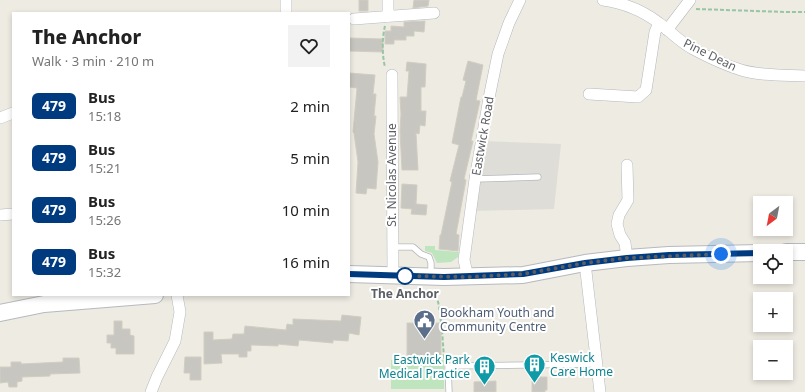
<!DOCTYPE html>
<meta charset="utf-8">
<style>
body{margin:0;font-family:"Noto Sans",sans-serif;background:#f2f2f2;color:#222;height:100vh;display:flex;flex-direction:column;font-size:15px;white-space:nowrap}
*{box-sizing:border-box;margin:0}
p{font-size:13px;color:#767676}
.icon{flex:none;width:22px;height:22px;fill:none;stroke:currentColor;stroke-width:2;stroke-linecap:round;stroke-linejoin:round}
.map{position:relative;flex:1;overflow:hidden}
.details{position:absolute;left:12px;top:12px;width:338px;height:284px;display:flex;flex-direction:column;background:#fff;border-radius:0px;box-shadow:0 2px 6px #0003}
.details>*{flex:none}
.badge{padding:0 8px;border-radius:6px;font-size:14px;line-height:26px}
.needle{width:26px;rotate:212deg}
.tools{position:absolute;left:753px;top:196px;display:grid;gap:8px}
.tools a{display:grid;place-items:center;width:40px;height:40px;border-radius:0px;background:#fff;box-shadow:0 2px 6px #0003;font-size:20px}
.you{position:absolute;width:20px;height:20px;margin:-10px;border:3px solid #fff;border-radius:50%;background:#1a73e8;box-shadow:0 0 0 6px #1a73e833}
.map>.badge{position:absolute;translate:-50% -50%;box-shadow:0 0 0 2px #fff}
.round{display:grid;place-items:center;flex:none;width:42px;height:42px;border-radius:0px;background:#f2f2f2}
.head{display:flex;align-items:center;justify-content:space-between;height:68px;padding:0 20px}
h1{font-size:19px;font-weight:800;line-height:30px}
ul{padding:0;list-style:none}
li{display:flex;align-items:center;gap:12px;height:52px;padding:0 20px}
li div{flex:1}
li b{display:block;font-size:15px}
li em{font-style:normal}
li .badge{min-width:44px;font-weight:700;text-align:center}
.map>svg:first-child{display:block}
.industrial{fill:#dfddd7}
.green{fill:#bfe5bf}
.building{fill:#c8c6c0;stroke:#d2cdc1}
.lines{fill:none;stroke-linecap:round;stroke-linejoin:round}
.lane-casing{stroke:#b5b8bd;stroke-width:7}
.street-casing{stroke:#b5b8bd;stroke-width:12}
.secondary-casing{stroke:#b6b9bf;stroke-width:18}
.path{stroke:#98c5a5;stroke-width:2;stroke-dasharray:4 2;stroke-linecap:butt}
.lane{stroke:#fff;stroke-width:5.5}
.street{stroke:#fff;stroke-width:11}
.secondary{stroke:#fff;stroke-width:16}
.line-casing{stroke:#fff;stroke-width:9}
.line{stroke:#003b80;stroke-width:6}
.walk{stroke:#5b5e63;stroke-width:4;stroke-dasharray:0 7.2}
.stop-dot{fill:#fff;stroke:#003b80;stroke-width:2}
.labels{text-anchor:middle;stroke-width:4;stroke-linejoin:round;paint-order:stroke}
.street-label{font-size:12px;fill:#5b5e63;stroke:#fff}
.stop-label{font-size:12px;font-weight:bold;fill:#5b5e63;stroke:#fff}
.service-label{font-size:12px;fill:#4e5e75;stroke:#fff;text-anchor:start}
.culture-label{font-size:12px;fill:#0d838f;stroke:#fff;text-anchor:start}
</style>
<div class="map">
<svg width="805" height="392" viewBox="0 0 805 392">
<rect width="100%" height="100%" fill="#edebe2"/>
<path class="industrial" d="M482,141l79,3 -7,65 -80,2z"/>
<path class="green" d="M425,246h10v4l24,2 -1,5 -7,5 -14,1 -5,-10 -7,-2z
M391,360h55l-2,5v24h-53z"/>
<path class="building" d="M359,0h9v11h-9z
M414,0h15l-1,6 -15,2z
M425,21l-1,11 -10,-1v5h-8v4h-12v4h-9v-13h6v-5l13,1v-5z
M349,38l34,1v13l-34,-1z
M468,61l15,4 -7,35 4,1 -9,40h2l-9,38 2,1 -10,54 3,1 -1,16 -19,-2 1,-14h1l11,-53 -2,-1 9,-36 -7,-2 9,-46h1l4,-16 -3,-1z
M407,62l19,2 -1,23h-4v24h5l-1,15 -5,-1 -1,9 -3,-1 2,37h-16l-2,-39 1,-17 -1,-17h7l2,-26h-3z
M349,73l26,2 -2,19h3l-2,22h2l-2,18 4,28 -2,27 -9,-1 -1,6 -10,-1 2,-31 -4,-29 -1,-1 4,-44 -8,-1z
M402,184l15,1 -1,19 11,1 -1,10 -15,-1 1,-5 -11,-1z
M342,315l19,2 -2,18 -10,-2 -1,8 -15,-1v3l-34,-3 -1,6 -20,-2v2l-27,-1v6h-4v6h-8v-3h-18l1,9 -18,1v-32h9v8l19,-1 1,-5h11l1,-8 41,4 1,-6 6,1v-6l48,2z
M114,321h8v8h8v6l4,1v18h-18v-6h-5v-5h-4v-8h7z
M407,323h34v34l-34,1z
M185,357h16v23h-11v-7h-6z
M63,358h16l1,15 -30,1v2l-28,1v4l-5,1v5h-8l-1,-5 -8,1v-16h11v-5h10v2l42,-2z
M540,377h7v13h-2v2h-13v-11h5z
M496,381v11h-22v-10z"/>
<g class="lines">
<defs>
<path id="lane" d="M475,179l63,-2
M392,247h21l8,7 8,3 2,6v13
M449,392l-1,-26 149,-2"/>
<path id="street" d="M286,0v13
M603,0c21,3 39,10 56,23 11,8 21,19 34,26 15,8 32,16 48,21 20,6 43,5 64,6
M388,17v-17
M354,19l80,-6
M667,30l23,-30
M392,75l1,201
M589,94l49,3 8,-7 9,-58 4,-9
M0,118l13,-5
M627,165l1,35 -9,15 -2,9 3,11 5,8 2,15
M0,215l13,-1
M585,263l15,129
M468,277l-4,-17 11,-81 14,-81 9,-44 11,-31 11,-23
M151,392l6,-15 18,-36 5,-29 -3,-17"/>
<path id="secondary" d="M786,252h19
M349,274l95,3 79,-2 62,-12 42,-5 42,-3 91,-2
M0,313l44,-9 111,-9"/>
</defs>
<use href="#lane" class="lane-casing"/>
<use href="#street" class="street-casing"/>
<use href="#secondary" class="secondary-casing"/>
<path class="path" d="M696,9l90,3h19
M385,26c-3,12 -3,29 0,41
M435,289l4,17 3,24 2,28 1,1"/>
<use href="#lane" class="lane"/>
<use href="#street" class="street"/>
<use href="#secondary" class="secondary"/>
</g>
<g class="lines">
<defs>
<path id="line" d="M349,274l95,3 79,-3 62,-11 42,-5 42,-3 91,-2"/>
</defs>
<use href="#line" class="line-casing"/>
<use href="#line" class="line"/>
<path class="walk" d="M405,276l63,1 55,-3 62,-11 42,-5 94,-4"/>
</g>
<defs>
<symbol id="civic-pin" viewBox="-11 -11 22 30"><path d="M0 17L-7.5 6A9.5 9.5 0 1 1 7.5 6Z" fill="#5c6f8a" stroke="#fff"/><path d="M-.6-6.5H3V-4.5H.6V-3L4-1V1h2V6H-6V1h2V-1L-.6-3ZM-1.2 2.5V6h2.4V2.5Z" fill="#fff"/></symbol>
<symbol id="building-pin" viewBox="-11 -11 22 30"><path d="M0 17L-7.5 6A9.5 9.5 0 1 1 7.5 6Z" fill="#0f9aa8" stroke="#fff"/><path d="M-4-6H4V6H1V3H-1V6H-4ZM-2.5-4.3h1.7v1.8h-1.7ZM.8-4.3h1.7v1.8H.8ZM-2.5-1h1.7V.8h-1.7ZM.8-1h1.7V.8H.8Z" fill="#fff"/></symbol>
</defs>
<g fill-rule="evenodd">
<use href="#civic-pin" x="412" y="308" width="25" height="34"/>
<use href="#building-pin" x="522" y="352" width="25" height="34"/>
<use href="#building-pin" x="472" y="354" width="25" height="34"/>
</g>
<circle class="stop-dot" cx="405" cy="276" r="8"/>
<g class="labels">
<g class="street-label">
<text transform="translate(710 55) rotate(26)" y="4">Pine Dean</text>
<text transform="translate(483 136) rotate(-80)" y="4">Eastwick Road</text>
<text transform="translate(392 175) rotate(-90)" y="4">St. Nicolas Avenue</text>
</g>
<g class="stop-label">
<text x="405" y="298">The Anchor</text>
</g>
<g class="service-label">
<text x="440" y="317">Bookham Youth and<tspan x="440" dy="14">Community Centre</tspan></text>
</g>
<g class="culture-label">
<text x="550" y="362">Keswick<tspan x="550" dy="14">Care Home</tspan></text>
<text x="470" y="364" text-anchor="end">Eastwick Park<tspan x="470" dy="14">Medical Practice</tspan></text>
</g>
</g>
</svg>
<div class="tools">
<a><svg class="needle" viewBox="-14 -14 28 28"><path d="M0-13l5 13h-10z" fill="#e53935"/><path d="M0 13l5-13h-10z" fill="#767676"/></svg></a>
<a><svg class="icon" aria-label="locate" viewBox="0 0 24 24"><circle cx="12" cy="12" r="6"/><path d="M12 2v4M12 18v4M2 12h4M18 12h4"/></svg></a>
<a>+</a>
<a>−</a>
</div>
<div class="you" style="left:721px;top:254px"></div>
<section class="details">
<div class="head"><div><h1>The Anchor</h1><p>Walk · 3 min · 210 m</p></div><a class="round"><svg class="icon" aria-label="heart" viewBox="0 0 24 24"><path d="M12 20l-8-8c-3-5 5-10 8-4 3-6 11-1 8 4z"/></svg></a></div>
<ul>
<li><span class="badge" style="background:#003b80;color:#fff">479</span><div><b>Bus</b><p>15:18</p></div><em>2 min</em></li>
<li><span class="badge" style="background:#003b80;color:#fff">479</span><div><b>Bus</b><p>15:21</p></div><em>5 min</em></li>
<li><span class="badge" style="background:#003b80;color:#fff">479</span><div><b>Bus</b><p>15:26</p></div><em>10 min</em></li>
<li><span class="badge" style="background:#003b80;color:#fff">479</span><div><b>Bus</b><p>15:32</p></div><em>16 min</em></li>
</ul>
</section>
</div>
